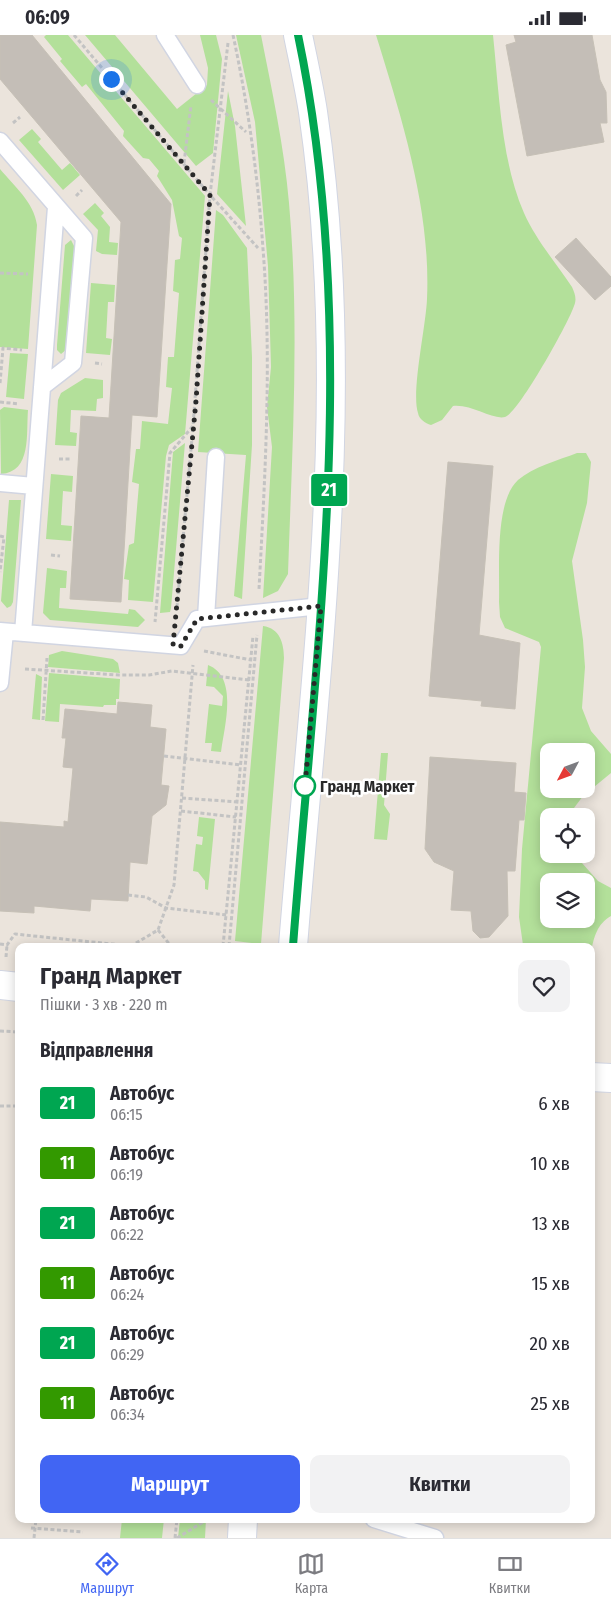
<!DOCTYPE html>
<html lang="uk">
<meta charset="utf-8">
<style>
body{margin:0;font-family:"Fira Sans Condensed",sans-serif;background:#f2f2f3;color:#2b2b33;height:100vh;display:flex;flex-direction:column;font-size:19px;white-space:nowrap}
*{box-sizing:border-box;margin:0}
p{font-size:16px;color:#7c7c81}
.icon{flex:none;width:28px;height:28px;fill:none;stroke:currentColor;stroke-width:2;stroke-linecap:round;stroke-linejoin:round}
.map{position:relative;flex:1;overflow:hidden}
.sheet{position:absolute;left:15px;top:908px;width:580px;height:580px;display:flex;flex-direction:column;background:#fff;border-radius:10px;box-shadow:0 2px 12px #0003}
.sheet>*{flex:none}
.badge{padding:0 10px;border-radius:4px;font-size:18px;line-height:32px}
.needle{width:32px;rotate:229deg}
.controls{position:absolute;left:540px;top:708px;display:grid;gap:10px}
.controls a{display:grid;place-items:center;width:55px;height:55px;border-radius:10px;background:#fff;box-shadow:0 2px 12px #0003;font-size:25px}
.you{position:absolute;width:25px;height:25px;margin:-12px;border:4px solid #fff;border-radius:50%;background:#1a73e8;box-shadow:0 0 0 8px #1a73e833}
.map>.badge{position:absolute;translate:-50% -50%;box-shadow:0 0 0 2px #fff}
h2{padding:0 25px;font-size:19px;line-height:45px}
.round{display:grid;place-items:center;flex:none;width:52px;height:52px;border-radius:10px;background:#f2f2f3}
.summary{display:flex;align-items:center;justify-content:space-between;height:85px;padding:0 25px}
h1{font-size:24px;font-weight:700;line-height:38px}
.button{display:flex;gap:10px;margin-top:auto;padding:10px 25px}
.button a{flex:1;height:58px;border-radius:10px;background:#4165f3;color:#fff;font-size:20px;font-weight:700;line-height:58px;text-align:center}
.button a+a{background:#f2f2f3;color:#2b2b33}
ul{padding:0;list-style:none}
li{display:flex;align-items:center;gap:15px;height:60px;padding:0 25px}
li div{flex:1}
li b{display:block;font-size:19px}
li em{font-style:normal}
li .badge{min-width:55px;font-weight:700;text-align:center}
.status{display:flex;justify-content:space-between;align-items:center;height:35px;padding:0 25px;background:#fff;direction:ltr}
.status svg{height:14px;fill:currentColor}
.tab-bar{display:flex;justify-content:space-around;align-items:center;height:70px;border-top:1px solid #e1e1e2;background:#fff;font-size:14px;color:#7c7c81}
.tab-bar a{display:grid;justify-items:center;gap:2px}
.tab-bar .on{color:#4165f3}
.map>svg:first-child{display:block}
.green{fill:#b3e09a;fill-rule:evenodd}
.building{fill:#c4beb7;stroke:#c6c0b6}
.lines{fill:none;stroke-linecap:round;stroke-linejoin:round}
.service-casing{stroke:#d1d5e2;stroke-width:19}
.minor-casing{stroke:#d1d5e2;stroke-width:30}
.tertiary-casing{stroke:#d1d5e2;stroke-width:30}
.secondary-casing{stroke:#d1d5e2;stroke-width:30}
.path{stroke:#c3c3c3;stroke-width:3;stroke-dasharray:4 2.5;stroke-linecap:butt}
.service{stroke:#fff;stroke-width:16}
.minor{stroke:#fff;stroke-width:28}
.tertiary{stroke:#fff;stroke-width:28}
.secondary{stroke:#fff;stroke-width:28}
.line-casing{stroke:#fff;stroke-width:11}
.line{stroke:#00a651;stroke-width:8}
.walk{stroke:#292929;stroke-width:5;stroke-dasharray:0 9}
.stop-dot{fill:#fff;stroke:#00a651;stroke-width:2.5}
.labels{text-anchor:middle;stroke-width:5;stroke-linejoin:round;paint-order:stroke}
.stop-label{font-size:16px;font-weight:bold;fill:#292929;stroke:#fff;text-anchor:start}
</style>
<div class="status"><b>06:09</b><svg viewBox="0 0 49 12"><path d="M0 12V9h3v3zM5 12V6h3v6zM10 12V3h3v9zM15 12V0h3v12zM26 1h20v11H26zM47 4h2v5h-2z"/></svg></div>
<div class="map">
<svg width="611" height="1503" viewBox="0 0 611 1503">
<rect width="100%" height="100%" fill="#ebe4dc"/>
<path class="green" d="M46,0h22l137,161 -20,238 -16,11 -3,11 -13,146 -25,-2 1,-20 -5,-1 5,-34 5,-2 5,-59 -7,-2 4,-33h4l2,-28 26,3 4,-36 -6,-1 2,-30h6l5,-64 -6,-2 2,-31 5,-1 2,-21 -3,-2 -7,-36 -15,-24 2,-5 -10,-12 -6,-1 -20,-22 1,-5 -38,-47 -4,3 -22,-26 2,-2 -18,-22z
M85,0h30l62,74 30,-24 1,-17 -8,-33h16l6,24 -9,94 -17,13z
M236,0h25c11,56 23,111 28,168 11,123 3,248 -1,371l-10,17 -15,7 9,-151 -5,-40 4,-40 -3,-101 -13,-144z
M376,0h117c6,56 8,126 31,178 12,27 32,50 48,74 3,7 5,12 2,19 -5,16 -56,108 -69,111 -13,3 -33,-13 -52,-11l-11,14 -11,5c-6,-2 -12,-6 -13,-12 -7,-21 8,-87 9,-114 4,-89 -25,-180 -51,-264z
M228,56l7,35 11,100 -29,-32z
M32,94l9,10 -3,3 24,28 8,-7 10,12 -17,15 -44,-50z
M0,134c14,17 34,33 37,56l-9,124 -28,-2z
M95,168l9,10 -3,3 9,11 -1,15 9,1 -1,12 -15,-1 -6,-3 2,-21 -15,-16z
M216,175l7,5 24,33 5,109v88l-10,154 -8,-3 12,-141 -48,-3z
M71,205l4,8 -8,101 -6,5 -4,-4v-5l8,-100z
M91,248l24,2 -1,17h-6l-2,36 6,1 -2,16 -24,-2z
M10,318l18,1 -4,45 -18,-2z
M85,343l18,2v18l-6,1 -1,12 -25,-1 -1,22 7,1 -1,13 -21,-1 3,-45 3,-7z
M4,372l24,3c-2,23 4,62 -27,64l-1,-64z
M185,408l-14,165 -1,4 -10,1 13,-161z
M577,418h9l5,9 -4,41 -15,58 11,79 2,27 -3,41 9,23 20,23v19l-28,23 -15,20h-19v38h25l24,27 13,7v28c-14,8 -17,21 -20,36v-6l-68,-1 -4,-28 3,-68 19,-202 -2,-5 -34,-14 -5,-11 -1,-15c1,-31 -5,-100 19,-122 15,-13 41,-20 59,-27zM549,716h37v38h-37zM549,846h37v38h-37z
M51,439l22,2 -1,16 -9,-1 -2,34 11,1 -1,15 -25,-2z
M9,465h12l-8,102 -2,4 -4,2 -6,-7z
M47,533l20,3 -1,17h-6l-1,20 69,6 1,-5 6,1 10,10 -7,7 -88,-7 -7,-7z
M263,591c17,2 21,18 21,32l-23,286 -26,-3z
M62,616l51,8 5,4 2,10 -72,-6 1,-12z
M208,630c31,12 16,62 13,87l-10,-1 1,-8h-7l4,-39 13,2 1,-10 -9,-9 -8,-1z
M49,638l71,6 -1,20h-3v6h-12l-1,2 -43,-3 -1,18 -14,-1z
M36,639l6,3 -2,43 -8,-1z
M381,718h7l-4,52 6,9 -3,26 -13,-1z
M199,782l16,2 -7,71 -3,-1v-8l-7,-9 -5,-1 3,-27 6,1 1,-8 -6,-1z
M122,1484h42l-2,19h-42z
M180,1484h26l-1,19h-27z"/>
<path class="building" d="M0,0h32l139,169 -14,213 -25,-2 -11,187 -51,-3 11,-183 28,2 12,-196 -121,-143z
M514,0h78l8,45 6,12 1,31h-7l4,19 -77,14 -21,-111 10,-3z
M576,203l35,39v9l-16,14 -40,-43z
M448,427l45,4 -14,169 41,8 -5,66 -34,-3 1,-5 -53,-5z
M118,667l34,3 -2,22 16,2 -5,56 8,1 -3,19 -14,11 -5,48 -17,-2 -2,39 -37,-2 -1,12 -56,-5v7l-34,-2v-89l64,5v-6l4,1 5,-54 -10,-1 3,-29h-4l3,-29 52,5z
M430,722l86,6 -2,29 12,1 -2,27h-5l-4,51h-8l1,45 -19,21 -9,1 -7,-7 -2,-20 -20,-1 3,-39 -20,-9 -9,-13z"/>
<g class="lines">
<defs>
<path id="service" d="M165,0l32,50
M0,106l84,97 -11,125 -31,24
M0,448l34,3
M206,583l10,-161
M0,596l181,15 16,-27 124,-13
M23,598l33,-426
M0,648l5,-51
M374,1484l61,19"/>
<path id="minor" d="M591,1042l20,1"/>
<path id="tertiary" d="M0,950l19,2"/>
<path id="secondary" d="M293,911c22,-277 61,-557 20,-834 -4,-26 -10,-52 -15,-77
M242,1503l1,-19"/>
</defs>
<use href="#service" class="service-casing"/>
<use href="#minor" class="minor-casing"/>
<use href="#tertiary" class="tertiary-casing"/>
<use href="#secondary" class="secondary-casing"/>
<path class="path" d="M74,0l136,160 -17,231 -23,27 -15,169
M233,0c15,70 25,142 30,214 9,113 2,227 -4,340
M228,8l-18,152 48,53
M211,65l35,32
M13,88l7,-6
M184,128l7,-58
M76,161l6,-6
M0,238l28,1
M95,328l7,1
M0,348l3,-35 19,2
M0,367l19,2
M59,424h11
M0,501l4,1 -4,35
M51,520l9,1
M177,572l16,-180
M204,616l47,9
M25,634l94,6h30l23,-4 77,9
M43,685l4,-62
M164,721l77,9
M182,763l56,4
M181,776l55,6
M128,860l18,2 20,11 61,7
M158,895l13,16
M0,909l7,1 8,-11 116,12 27,-16 16,-45 19,-220
M223,911l30,-310
M229,911l28,-311
M6,922l1,-12
M0,996l19,1
M0,1071h19
M31,1493l52,4
M34,1503l2,-19
M175,1503l2,-19
M177,1503l31,-19"/>
<use href="#service" class="service"/>
<use href="#minor" class="minor"/>
<use href="#tertiary" class="tertiary"/>
<use href="#secondary" class="secondary"/>
</g>
<g class="lines">
<defs>
<path id="line" d="M293,911c23,-303 68,-610 5,-911"/>
</defs>
<use href="#line" class="line-casing"/>
<use href="#line" class="line"/>
<path class="walk" d="M111,44l99,116 -14,206 -23,244 8,1 16,-27 124,-13 -16,180"/>
</g>
<circle class="stop-dot" cx="305" cy="751" r="10"/>
<g class="labels">
<g class="stop-label">
<text x="320" y="757">Гранд Маркет</text>
</g>
</g>
</svg>
<div class="controls">
<a><svg class="needle" viewBox="-14 -14 28 28"><path d="M0-13l5 13h-10z" fill="#e53935"/><path d="M0 13l5-13h-10z" fill="#7c7c81"/></svg></a>
<a><svg class="icon" aria-label="locate" viewBox="0 0 24 24"><circle cx="12" cy="12" r="6"/><path d="M12 2v4M12 18v4M2 12h4M18 12h4"/></svg></a>
<a><svg class="icon" aria-label="layers" viewBox="0 0 24 24"><path d="M12 4l9 5-9 5-9-5zM3 14l9 5 9-5"/></svg></a>
</div>
<div class="you" style="left:111px;top:44px"></div>
<b class="badge" style="left:329px;top:455px;background:#00a651;color:#fff">21</b>
<section class="sheet">
<div class="summary"><div><h1>Гранд Маркет</h1><p>Пішки · 3 хв · 220 m</p></div><a class="round"><svg class="icon" aria-label="heart" viewBox="0 0 24 24"><path d="M12 20l-8-8c-3-5 5-10 8-4 3-6 11-1 8 4z"/></svg></a></div>
<h2>Відправлення</h2>
<ul>
<li><span class="badge" style="background:#00a651;color:#fff">21</span><div><b>Автобус</b><p>06:15</p></div><em>6 хв</em></li>
<li><span class="badge" style="background:#390;color:#fff">11</span><div><b>Автобус</b><p>06:19</p></div><em>10 хв</em></li>
<li><span class="badge" style="background:#00a651;color:#fff">21</span><div><b>Автобус</b><p>06:22</p></div><em>13 хв</em></li>
<li><span class="badge" style="background:#390;color:#fff">11</span><div><b>Автобус</b><p>06:24</p></div><em>15 хв</em></li>
<li><span class="badge" style="background:#00a651;color:#fff">21</span><div><b>Автобус</b><p>06:29</p></div><em>20 хв</em></li>
<li><span class="badge" style="background:#390;color:#fff">11</span><div><b>Автобус</b><p>06:34</p></div><em>25 хв</em></li>
</ul>
<div class="button"><a>Маршрут</a><a>Квитки</a></div>
</section>
</div>
<nav class="tab-bar">
<a class="on"><svg class="icon" aria-label="directions" viewBox="0 0 24 24"><path d="M12 3l9 9-9 9-9-9zM9 14v-3h6M13 9l2 2-2 2"/></svg>Маршрут</a>
<a><svg class="icon" aria-label="map" viewBox="0 0 24 24"><path d="M3 6l6-2 6 2 6-2v14l-6 2-6-2-6 2zM9 4v14M15 6v14"/></svg>Карта</a>
<a><svg class="icon" aria-label="tickets" viewBox="0 0 24 24"><path d="M3 7h18v10H3zM15 7v10"/></svg>Квитки</a>
</nav>
